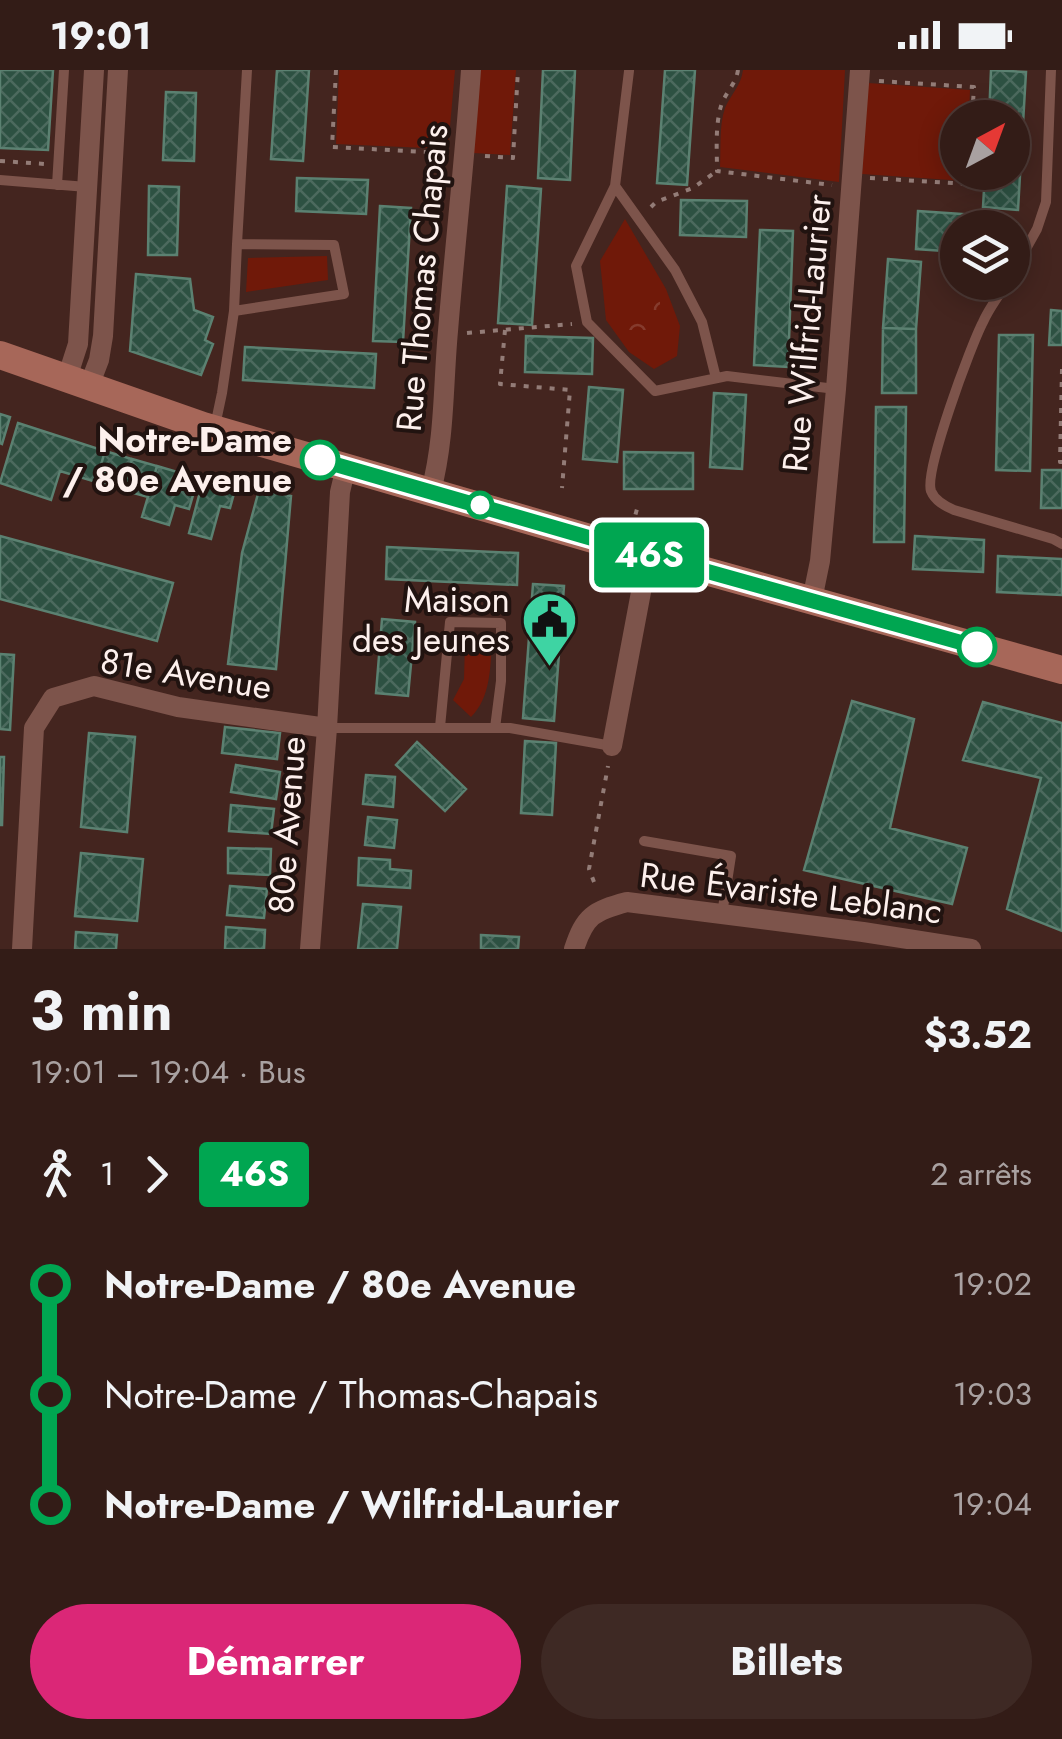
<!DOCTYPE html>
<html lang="fr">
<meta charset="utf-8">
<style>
body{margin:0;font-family:Jost,sans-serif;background:#3e2924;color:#f1f3f6;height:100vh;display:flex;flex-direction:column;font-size:38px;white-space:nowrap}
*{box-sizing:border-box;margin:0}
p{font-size:32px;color:#a9a1a1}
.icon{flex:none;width:55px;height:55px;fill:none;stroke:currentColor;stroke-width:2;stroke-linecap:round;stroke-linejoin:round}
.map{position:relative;height:879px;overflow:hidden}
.side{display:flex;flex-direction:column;background:#331c17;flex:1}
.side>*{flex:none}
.badge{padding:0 20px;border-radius:8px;font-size:35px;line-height:65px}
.needle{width:65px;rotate:41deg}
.controls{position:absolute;left:940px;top:30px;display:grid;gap:20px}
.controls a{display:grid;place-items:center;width:90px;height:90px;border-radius:50%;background:#331c17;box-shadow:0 5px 25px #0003,0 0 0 2px #4e3a36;font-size:50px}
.map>.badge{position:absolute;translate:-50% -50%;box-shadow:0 0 0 5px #fff}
.legs{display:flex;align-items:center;gap:15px;height:110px;padding:0 30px;font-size:32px}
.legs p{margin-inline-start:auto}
.head{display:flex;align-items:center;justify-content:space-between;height:170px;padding:0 30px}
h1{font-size:55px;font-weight:700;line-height:75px}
.button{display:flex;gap:20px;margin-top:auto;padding:20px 30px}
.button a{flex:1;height:115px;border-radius:60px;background:#db2777;color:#fff;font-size:40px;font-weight:700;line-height:115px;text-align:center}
.button a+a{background:#3e2924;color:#f1f3f6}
ul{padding:0 30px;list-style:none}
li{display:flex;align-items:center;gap:35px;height:110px;font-size:38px}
li i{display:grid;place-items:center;width:15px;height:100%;margin:0 12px;background:currentColor}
li i::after{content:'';width:25px;height:25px;margin:-12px;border:8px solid;border-radius:50%;background:#331c17}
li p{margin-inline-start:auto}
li:first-child i{background:linear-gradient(#0000 50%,currentColor 0)}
li:last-child i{background:linear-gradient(currentColor 50%,#0000 0)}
.status{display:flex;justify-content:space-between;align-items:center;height:70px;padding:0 50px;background:#331c17;direction:ltr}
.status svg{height:28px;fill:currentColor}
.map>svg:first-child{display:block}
.grass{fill:#701909}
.park{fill:url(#park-crowns)}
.building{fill:url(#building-cross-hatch);stroke:#5b8171;stroke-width:2.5}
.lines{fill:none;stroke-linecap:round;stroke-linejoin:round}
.path{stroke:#937c77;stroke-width:4;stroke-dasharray:5 8;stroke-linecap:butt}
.lane{stroke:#7d544b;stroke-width:10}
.street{stroke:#7d544b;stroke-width:20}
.secondary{stroke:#a76759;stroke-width:28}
.line-1-casing{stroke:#fff;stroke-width:22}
.line-1{stroke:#00a651;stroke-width:15}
.stop-1-dot{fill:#fff;stroke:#00a651;stroke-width:5}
.labels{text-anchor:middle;stroke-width:8;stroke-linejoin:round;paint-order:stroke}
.street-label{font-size:35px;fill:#fdf0ed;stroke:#211310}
.stop-label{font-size:35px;font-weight:bold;fill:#fdf0ed;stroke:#211310;text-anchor:end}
.poi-label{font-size:35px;fill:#fdf0ed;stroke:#211310;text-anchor:end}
</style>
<div class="status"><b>19:01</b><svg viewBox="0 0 49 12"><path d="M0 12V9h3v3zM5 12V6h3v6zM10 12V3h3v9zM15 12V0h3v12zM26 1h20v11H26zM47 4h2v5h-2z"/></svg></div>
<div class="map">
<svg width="1062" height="879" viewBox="0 0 1062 879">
<defs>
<pattern id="park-crowns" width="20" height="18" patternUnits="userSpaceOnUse" patternTransform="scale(2.5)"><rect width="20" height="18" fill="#701909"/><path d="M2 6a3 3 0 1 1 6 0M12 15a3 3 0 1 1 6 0" fill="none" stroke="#853b2d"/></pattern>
<pattern id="building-cross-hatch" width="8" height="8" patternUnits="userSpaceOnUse" patternTransform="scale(2.5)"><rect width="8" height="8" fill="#2d5142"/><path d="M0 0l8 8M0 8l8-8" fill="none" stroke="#4c6a5e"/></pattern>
</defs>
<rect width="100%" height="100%" fill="#44251f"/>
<path class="grass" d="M339,0h116l-7,79 -112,-5z
M479,0h37l-6,85 -37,-2z
M743,0h102l-6,112 -119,-15c1,-18 -1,-42 5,-59 6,-14 16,-22 18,-38z
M868,13l102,7 -1,27 -11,1v54l8,1 -1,8 -103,-7z
M625,149l41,70 14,37 -3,30 -23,13 -25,-17 -23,-32 -6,-59z
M327,186l1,24 -82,12 2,-34z
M479,565l13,7c-2,26 -1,55 -21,75l-18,-17 11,-21 1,-35z"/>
<path class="park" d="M626,224h34v36h-33z"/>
<path class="building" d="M0,0h53l-5,80 -48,-2z
M277,0h32l-6,91 -32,-2z
M543,0h32l-5,110 -32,-2z
M665,0h30l-8,115 -30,-2z
M991,0l35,2 -8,138 -35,-3 2,-35h27v-54h-23z
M166,22l30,1 -2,68 -31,-1z
M297,108l71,2 -2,34 -70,-3z
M149,116l30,1 -2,68h-29z
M507,116l34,3 -9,136 -34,-2z
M681,130l66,1 -1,36 -66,-2z
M380,136l31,2 -8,134 -30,-1z
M918,141l72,5 -1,12h-31v24l-42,-3z
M760,160l33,1 -5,136 -34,-2z
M888,189l33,3 -5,67 -33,-1z
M136,204l54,5 4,31 19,7 -8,23 8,4 -12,31 -71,-24z
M1051,240l11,1v34h-13z
M883,258l33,1v64h-34z
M999,265h34l-3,136 -34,-1z
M526,266l67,2 -1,36 -67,-2z
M245,277l131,7 -2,34 -131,-8z
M589,317l34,3 -6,72 -34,-3z
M714,323l32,2 -4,74 -32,-2z
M876,337h30l-2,135h-30z
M0,344l10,3 -8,27 -2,-1z
M18,353l87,28 -9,31 -36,-11 -9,29 -51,-17z
M105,381l27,8 -10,31 -26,-8z
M624,382l69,1v36h-69z
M132,389l25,7 -9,31 -26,-7z
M157,396l41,12 -9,31 -14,-4 -6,20 -27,-8z
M1042,400h20v38h-21z
M204,407l32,9 -6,22 -10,-2 -9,33 -22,-6z
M259,420l32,6 -15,173 -48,-5 14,-111z
M0,466l173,47 -16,58 -157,-42z
M915,466l69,4 -1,32 -70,-3z
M387,477l131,6 -1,32 -131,-6z
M998,486l64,3v36l-65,-3z
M533,514l31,2 -10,135 -31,-3z
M382,549l33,3 -7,74 -32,-3z
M0,584l14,1 -4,75 -10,-1z
M852,631l62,18 -24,109 77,20 -15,56 -148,-34z
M983,632l79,21v208l-55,-22 34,-131 -78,-18z
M225,657l55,6 -3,26 -55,-6z
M89,663l46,4 -8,95 -46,-5z
M525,671l31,2 -4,72 -31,-2z
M417,672l49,47 -21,22 -49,-46z
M0,687h4l-2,68h-2z
M236,695l44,7 -4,27 -45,-7z
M366,705l29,2 -2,30 -30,-3z
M231,735l43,4 -3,25 -42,-3z
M368,747l29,3 -3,28 -29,-3z
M228,778l43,1 -1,26 -42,-2z
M81,783l62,6 -6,62 -62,-5z
M359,788l31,2v9l21,2 -1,17 -52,-3z
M230,816l37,3 -3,29 -37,-3z
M363,834l38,3 -4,42h-39z
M226,857l39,3 -1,19h-39z
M76,862l41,3 -1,14h-41z
M481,865l38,2 -1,12h-37z"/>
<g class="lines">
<path class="path" d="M336,0l-4,77 113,6
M738,0c-2,14 -13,23 -17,36 -6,20 -4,45 -4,65l115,14
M879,11l95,6 -2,31
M485,86l28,2 5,-88
M0,91l45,3
M870,108l98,6 1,-12
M651,137l5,-5 37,-14 24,-17
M505,260l-5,54 70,6 -8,98
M467,263l105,-9
M1062,299l-2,93h2
M632,457l5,-18
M675,469l4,-19
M594,812l-5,-13 19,-103"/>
<path class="lane" d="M629,1l-14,115 -39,80 11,56 68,69 72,-15 109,13
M0,110l87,7
M57,115l7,-115
M615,116l60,84 27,52 14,56
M1012,204l25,-45 9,-27 5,-132
M1007,212c-8,14 -18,26 -24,40 -12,23 -59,149 -52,169 4,10 14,15 23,19l99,29 9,5
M234,241l3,-67
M215,356l7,-33 12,-82 110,-17 -10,-49 -97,-1 10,-174
M440,657l10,-105 51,1v58l-6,47
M327,658h183l102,18
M644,771l87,15 -9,58"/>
<path class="street" d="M67,308l11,-34 16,-274
M89,316l10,-26 4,-24 15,-266
M431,421c14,-53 12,-106 17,-160 7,-87 17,-174 23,-261
M812,530l8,-39 16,-172 24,-319
M612,676l36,-191
M22,879l12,-221 19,-30 41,-12 84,21 149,21
M310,879l17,-221 13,-236 6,-25
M574,879c11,-33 19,-38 53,-47l236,30 108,17"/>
<path class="secondary" d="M0,285l203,71 445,129 414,115"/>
</g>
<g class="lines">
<defs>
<path id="line-1" d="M320,390l350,101 307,86"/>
</defs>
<use href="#line-1" class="line-1-casing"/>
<use href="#line-1" class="line-1"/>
</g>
<defs>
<symbol id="civic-pin" viewBox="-11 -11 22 30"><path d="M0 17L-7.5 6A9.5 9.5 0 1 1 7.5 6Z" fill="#3ed4a3" stroke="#211310"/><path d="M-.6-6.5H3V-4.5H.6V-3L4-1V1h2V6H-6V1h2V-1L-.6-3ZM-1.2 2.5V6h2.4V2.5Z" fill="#111"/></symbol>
</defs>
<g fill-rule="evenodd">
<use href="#civic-pin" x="518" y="518" width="63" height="86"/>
</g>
<g class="stop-1-dot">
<circle cx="320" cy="390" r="18"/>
<circle cx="480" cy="435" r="12"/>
<circle cx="977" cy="577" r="18"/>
</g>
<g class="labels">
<g class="street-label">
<text transform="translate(422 208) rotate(-85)" y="12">Rue Thomas Chapais</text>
<text transform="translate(807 263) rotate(-85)" y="12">Rue Wilfrid-Laurier</text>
<text transform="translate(186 604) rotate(9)" y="12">81e Avenue</text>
<text transform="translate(287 755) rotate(-86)" y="12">80e Avenue</text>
<text transform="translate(791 823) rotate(7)" y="12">Rue Évariste Leblanc</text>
</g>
<g class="stop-label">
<text x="292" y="382">Notre-Dame<tspan x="292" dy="40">/ 80e Avenue</tspan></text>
</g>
<g class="poi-label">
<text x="510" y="542">Maison<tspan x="510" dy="40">des Jeunes</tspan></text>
</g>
</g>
</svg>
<div class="controls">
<a><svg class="needle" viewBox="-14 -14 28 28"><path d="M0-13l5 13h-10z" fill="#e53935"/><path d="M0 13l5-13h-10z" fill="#a9a1a1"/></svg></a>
<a><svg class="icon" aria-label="layers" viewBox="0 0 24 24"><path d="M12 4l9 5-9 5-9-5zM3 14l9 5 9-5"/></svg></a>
</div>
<b class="badge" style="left:649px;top:485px;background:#00a651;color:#fff">46S</b>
</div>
<section class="side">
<div class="head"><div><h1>3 min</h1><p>19:01 – 19:04 · Bus</p></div><b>$3.52</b></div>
<div class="legs"><svg class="icon" aria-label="walk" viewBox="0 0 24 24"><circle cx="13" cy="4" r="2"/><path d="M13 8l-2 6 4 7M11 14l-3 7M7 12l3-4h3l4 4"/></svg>1<svg class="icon" aria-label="forward" viewBox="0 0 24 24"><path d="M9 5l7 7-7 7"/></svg><b class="badge" style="background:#00a651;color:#fff">46S</b><p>2 arrêts</p></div>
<ul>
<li><i style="color:#00a651"></i><b>Notre-Dame / 80e Avenue</b><p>19:02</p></li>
<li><i style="color:#00a651"></i><span>Notre-Dame / Thomas-Chapais</span><p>19:03</p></li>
<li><i style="color:#00a651"></i><b>Notre-Dame / Wilfrid-Laurier</b><p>19:04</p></li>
</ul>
<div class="button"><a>Démarrer</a><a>Billets</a></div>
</section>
